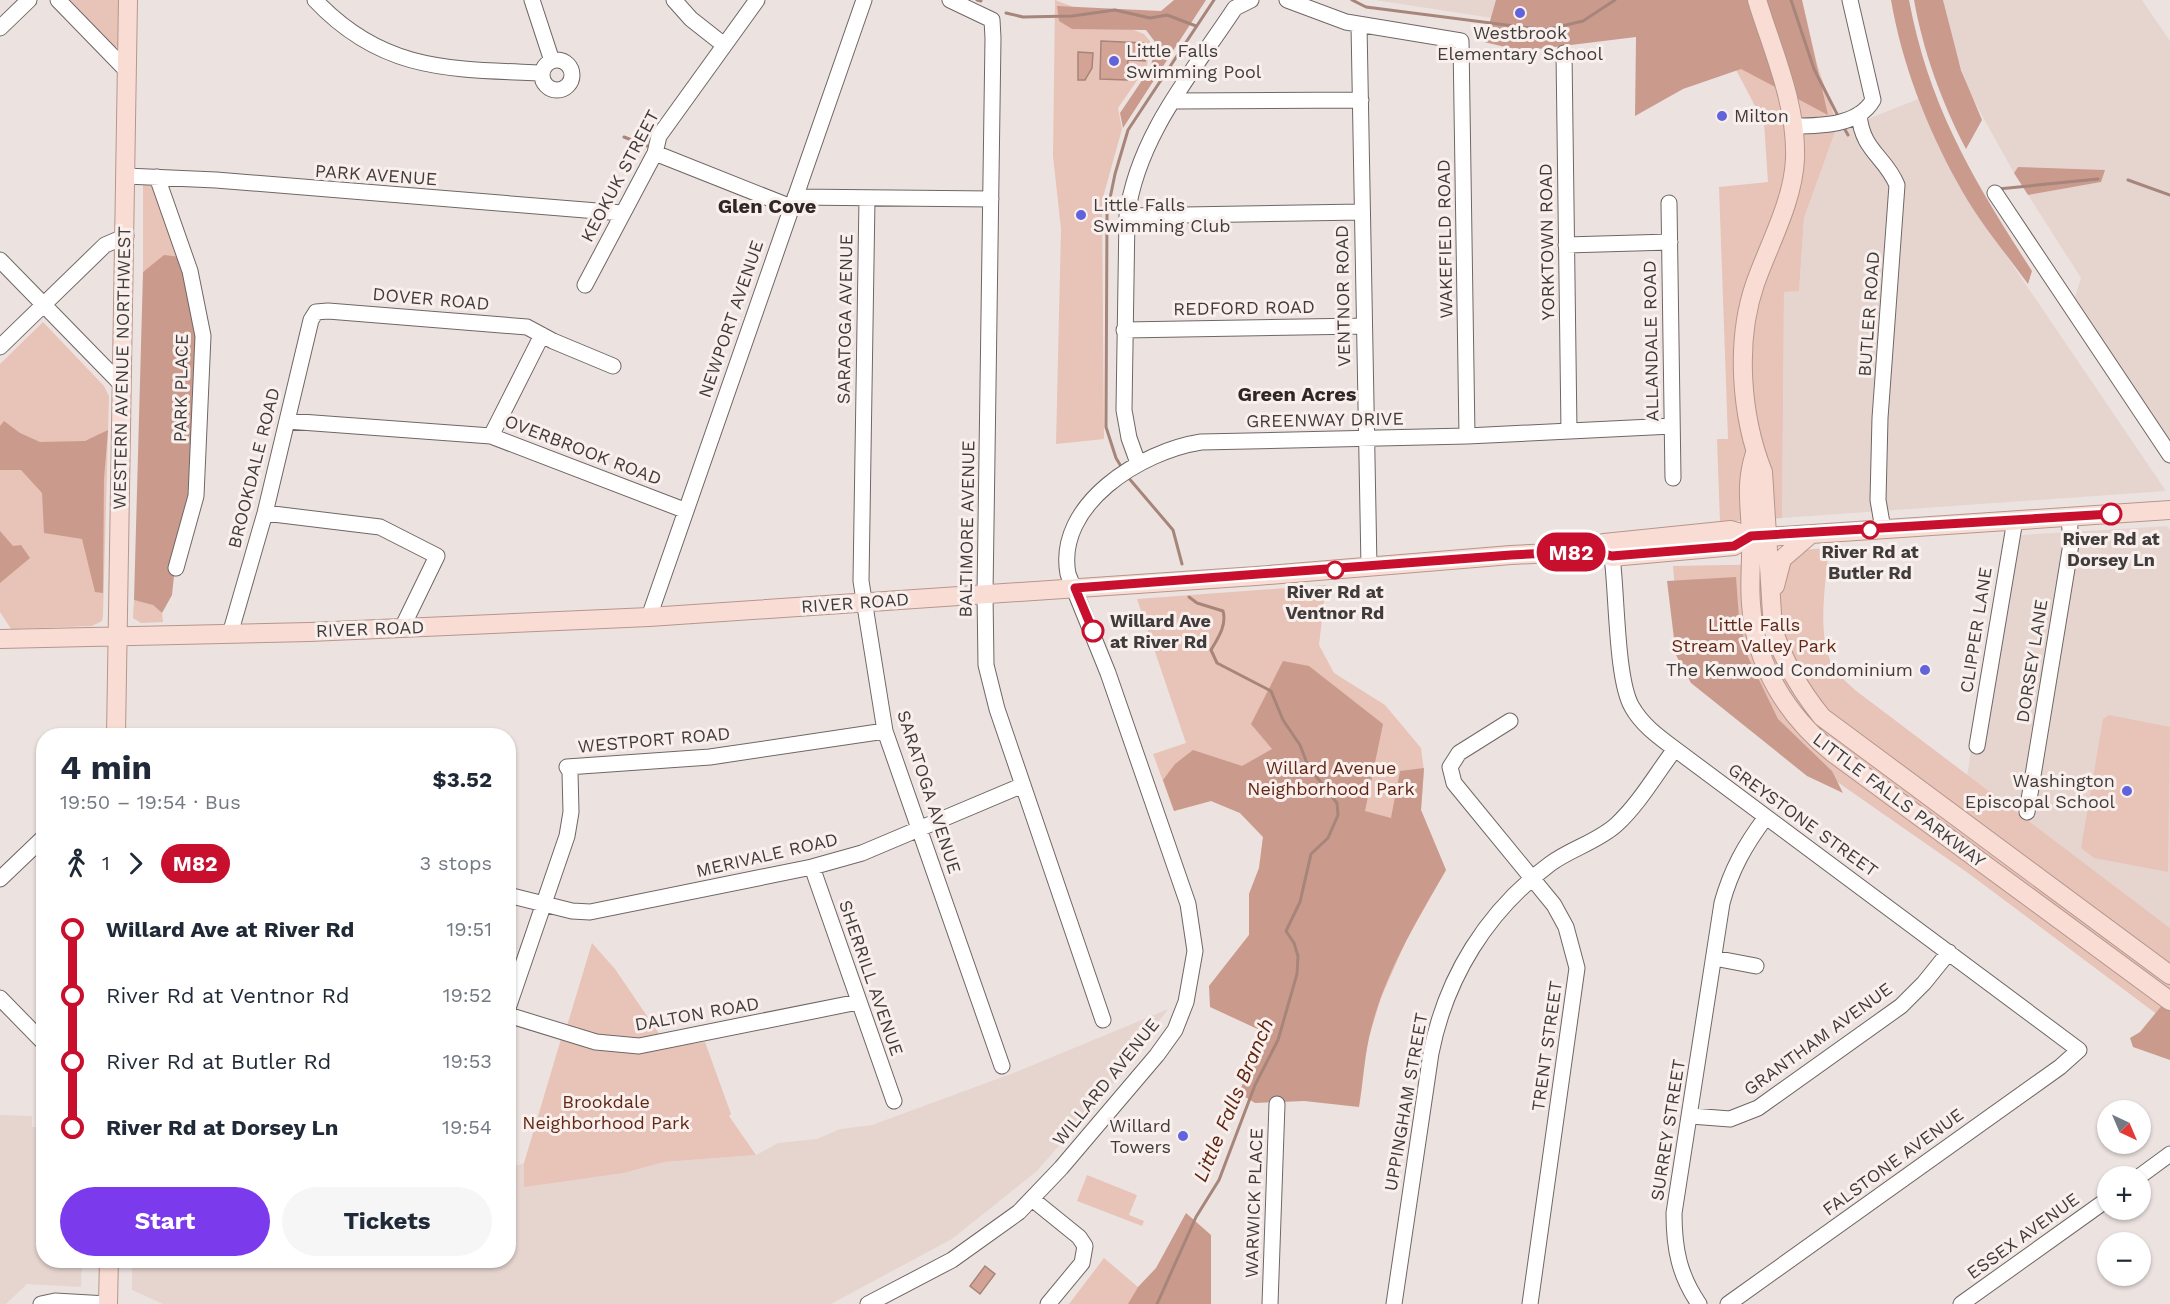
<!DOCTYPE html>
<meta charset="utf-8">
<style>
body{margin:0;font-family:"Work Sans",sans-serif;background:#f6f6f7;color:#1f2937;height:100vh;display:flex;flex-direction:column;font-size:22px;white-space:nowrap}
*{box-sizing:border-box;margin:0}
p{font-size:20px;color:#747a83}
.icon{flex:none;width:33px;height:33px;fill:none;stroke:currentColor;stroke-width:2;stroke-linecap:round;stroke-linejoin:round}
.map{position:relative;flex:1;overflow:hidden}
.details{position:absolute;left:36px;top:728px;width:480px;height:540px;display:flex;flex-direction:column;background:#fff;border-radius:24px;box-shadow:0 2px 4px #0004}
.details>*{flex:none}
.badge{padding:0 12px;border-radius:20px;font-size:21px;line-height:39px}
.needle{width:39px;rotate:136deg}
.tools{position:absolute;left:2097px;top:1100px;display:grid;gap:12px}
.tools a{display:grid;place-items:center;width:54px;height:54px;border-radius:50%;background:#fff;box-shadow:0 2px 4px #0004;font-size:30px}
.map>.badge{position:absolute;translate:-50% -50%;box-shadow:0 0 0 3px #fff}
.legs{display:flex;align-items:center;gap:9px;height:66px;padding:0 24px;font-size:20px}
.legs p{margin-inline-start:auto}
.overview{display:flex;align-items:center;justify-content:space-between;height:102px;padding:0 24px}
h1{font-size:33px;font-weight:700;line-height:45px}
.action{display:flex;gap:12px;margin-top:auto;padding:12px 24px}
.action a{flex:1;height:69px;border-radius:36px;background:#7c3aed;color:#fff;font-size:24px;font-weight:700;line-height:69px;text-align:center}
.action a+a{background:#f6f6f7;color:#1f2937}
ul{padding:0 24px;list-style:none}
li{display:flex;align-items:center;gap:21px;height:66px;font-size:22px}
li i{display:grid;place-items:center;width:9px;height:100%;margin:0 8px;background:currentColor}
li i::after{content:'';width:15px;height:15px;margin:-8px;border:4px solid;border-radius:50%;background:#fff}
li p{margin-inline-start:auto}
li:first-child i{background:linear-gradient(#0000 50%,currentColor 0)}
li:last-child i{background:linear-gradient(currentColor 50%,#0000 0)}
.map>svg:first-child{display:block}
.built{fill:#e6d5cf}
.green{fill:#e8c3b8}
.forest{fill:#ca9b8d}
.water{fill:#d3a495;stroke:#a7857a;stroke-width:1.5}
.lines{fill:none;stroke-linecap:round;stroke-linejoin:round}
.stream{stroke:#a7857a;stroke-width:3}
.minor-casing{stroke:#6f6765;stroke-width:17}
.major-casing{stroke:#b6968c;stroke-width:20}
.minor{stroke:#fff;stroke-width:15}
.major{stroke:#f9ddd4;stroke-width:18}
.line-1-casing{stroke:#fff;stroke-width:14}
.line-1{stroke:#c8102e;stroke-width:9}
.poi-dot{fill:#6063dc;stroke:#f9f0ed;stroke-width:2}
.stop-1-dot{fill:#fff;stroke:#c8102e;stroke-width:3}
.labels{text-anchor:middle;stroke-width:6;stroke-linejoin:round;paint-order:stroke}
.poi-label{font-size:18px;fill:#403c3b;stroke:#f9f0ed;text-anchor:start}
.street-label{font-size:18px;fill:#403c3b;stroke:#f9f0ed}
.stop-label{font-size:18px;font-weight:bold;fill:#403c3b;stroke:#f9f0ed}
.park-label{font-size:18px;fill:#622715;stroke:#f9f0ed}
.neighbourhood-label{font-size:20px;font-weight:bold;fill:#2e2725;stroke:#f9f0ed}
.water-label{font-size:20px;font-style:italic;fill:#5f2512;stroke:#f9f0ed}
</style>
<div class="map">
<svg width="2170" height="1304" viewBox="0 0 2170 1304">
<rect width="100%" height="100%" fill="#ece3e0"/>
<path class="built" d="M1375,0h228l-66,25z
M1943,0h199l28,41v403l-95,-147 6,-19 -53,-83 72,-13 -81,-15 -5,6 -43,-77 -18,-51z
M1918,99l39,84 209,308 -384,27 2,-226 15,-2 5,-72 31,-86z
M2167,526l3,4v398l-203,-152 38,-240z
M1168,1009l-46,64 -85,98 -85,68 -121,65h-668l-31,-14v-30h376l1,-92 15,-5v23l100,-13 40,-11 92,-7 22,-12 39,-4 23,-10 32,-4 144,-53z
M0,1115l32,1v11h11l1,133h38l-1,27 -54,-3 -21,20h-6z"/>
<path class="green" d="M69,0h53l-3,47h-5z
M1055,0l89,34 6,7 -3,25 -29,42 4,21 -20,72 2,238 -48,5 5,-215 -8,-73z
M1733,0h69l15,64 22,66 -4,2 -31,86 -5,73 -15,1 -2,226 -62,4 -3,-83h11l-9,-252 49,-5 -4,-59 -31,-59z
M143,183l8,1 4,4 26,69 -28,348 9,8 1,9 -22,1 -8,-5 1,-18 12,2 6,-337 -9,7z
M43,322l61,64 5,10 -6,219 -1,6 -10,5 -81,3 -11,-17v-248z
M1829,548c-3,33 -14,93 6,121 5,8 13,14 20,21l315,238v96l-202,-151 -244,-170 -43,-42 -8,-95 107,-2 21,-14z
M1326,585l-7,60 15,28 51,32 36,43 3,23 -3,39 25,60 -40,71 -25,57 -12,39 -73,58 -51,3 36,-69 -72,-43 40,-51v-41l10,-26 4,-31 -23,-24 -29,-12 -37,10 -21,-57 33,-11 -49,-144z
M2109,715l61,12 -2,145 -74,-14 -13,-10 21,-123 1,-6z
M592,943l23,26 47,69 -51,1 -44,-13z
M561,1039l73,13 71,-10 26,72 -2,2 27,39 -92,7 -40,11 -100,14v-24z
M1087,1175l50,20 -8,20 15,6 -2,5 -65,-25z
M1104,1258l34,29 -9,17h-60z"/>
<path class="forest" d="M1174,0h32l-83,128 -3,-15 31,-46 4,-25 -9,-12 -74,-1 -13,-8 -2,-15 104,5z
M1496,0h306l26,115 -87,-46 -58,20 -48,27 1,-79 -114,14 -38,-9z
M1891,0h18c20,107 65,181 123,271l-4,13c-24,-33 -52,-66 -71,-102 -31,-57 -55,-118 -66,-182z
M1914,0h29l18,70 21,50 -16,29c-24,-46 -43,-98 -52,-149z
M2018,167l87,3 -4,12 -73,13 -14,-22z
M164,255l17,2 19,78 -8,156 -16,66 -4,38 -10,18 -9,-8 -19,-5 9,-328z
M4,421l16,12 20,9 45,-1 23,-11 -4,49 -1,114 -8,-1 -13,-53 -38,-6 -2,-40 -21,-23h-21v-44z
M0,531l13,15 8,-1 9,13 -30,25z
M1736,577l3,41 9,39 30,62 54,52 11,22 -36,-17 -116,-93 -15,-28 -9,-74z
M1283,661l26,5 74,58 -18,87 26,7 9,-47 24,-3 -3,42 25,60c-30,52 -64,108 -77,168 -5,23 -6,46 -10,69l-55,-6 -49,2 -16,-10 25,-61 -54,-25 -1,-21 40,-51v-41l10,-26 4,-31 -23,-24 -29,-12 -37,10 -11,-31 12,-16 18,-14 49,16 30,-17 -21,-25z
M2163,1004l7,5v51l-37,-13 -3,-9 10,-6z
M1186,1213l25,22v69h-83l10,-17 18,-19z"/>
<path class="water" d="M1101,41l44,2v18l-17,-1 -1,20 -27,-1z
M1078,52l15,1 -1,15 -7,12h-7z
M985,1266l10,8 -15,20 -10,-8z"/>
<g class="lines">
<path class="stream" d="M977,0l4,1
M1352,0l14,7 179,23 38,-9 32,-21
M1791,0l23,69 25,49
M1006,13l17,4 49,-1 43,-6 35,8 17,-3 29,11
M1843,126l5,9
M624,137l23,9
M2128,180l42,15
M1998,189l100,-10
M1122,468l-6,-10 -10,-31 1,-214 8,-39 13,-44 86,-130
M1127,476l46,54 9,34
M508,1178h2
M1157,1304l39,-87 23,-37 36,-95 23,-45 19,-66 1,-18 -4,-13 -8,-12 14,-29 11,-48 17,-16 10,-23 -1,-12 -29,-37 -8,-21 -17,-25 -12,-29 -54,-28 -6,-13c7,-12 16,-25 12,-39l-26,-8 -8,-6"/>
<defs>
<path id="minor" d="M58,0l69,71
M315,0c68,72 135,69 227,73
M532,0l20,61
M674,0l17,19 33,26
M950,0l42,20 1,18 -8,556 1,71 11,44 106,311
M1287,0l59,22 115,19 6,395
M1359,25l10,542
M0,28l29,-28
M1564,53l5,378
M542 75a15 15 0 1 1 30 0a15 15 0 1 1-30 0Z
M1174,101l187,-1
M1859,114c3,37 26,42 38,71l-17,233 -2,82 5,29
M1794,126c26,0 64,0 79,-26l-23,-100
M655,153l136,54
M126,176l90,4 406,33
M157,177l33,94 13,65 -7,160 -20,72
M1995,193l175,262
M795,197l196,2
M867,198l-6,383 24,150 117,335
M1669,203l4,275
M1127,216l235,-4
M1566,245l104,-3
M0,260l122,125
M585,285l70,-132 4,-17 98,-136
M1124,330l239,-4
M0,347l105,-102 21,-9
M287,421l204,15 193,74
M491,436l51,-101
M1138,463l-9,-25 -5,-28 3,-194c10,-79 65,-143 108,-208l16,-8
M265,513l115,14 57,29 -35,72
M1612,557c5,35 4,123 20,150 10,18 27,30 43,42l404,301 -19,17 -332,237
M649,617l215,-617
M230,634l35,-121 46,-193 5,-8 12,-1 199,16 26,14 60,25
M1510,721l-51,32 -9,14 4,16 100,122 12,22 11,41 -47,336
M1977,746l38,-226
M2027,812l44,-268 -2,-28
M812,867l82,234
M0,879l44,-42
M508,895l64,16 18,1 222,-45 50,-14 161,-68
M1714,958l42,8
M0,998l44,45
M508,1008l59,-172 4,-24 -1,-40 -3,-5 143,-10 175,-26
M508,1015l88,27 43,4 219,-44
M1691,1116l39,3 28,-11 143,-102 23,-23 25,-31
M2140,1176l30,-22
M1032,1199l47,38 6,9 -3,17 -34,41
M41,1304l14,-3 52,3
M868,1304l84,-44 67,-48 42,-44 96,-113 18,-25 11,-28 9,-51 -7,-47 -80,-231 -40,-99c-13,-70 74,-123 133,-132l266,-6 205,-10
M1270,1304l7,-200
M1394,1304l37,-251c15,-76 56,-142 119,-189 20,-15 47,-22 66,-39 23,-21 40,-51 59,-76
M1699,1304c-20,-29 -25,-56 -25,-91l48,-310c9,-33 23,-58 44,-86
M1961,1304l147,-105"/>
<path id="major" d="M1757,0c16,52 40,104 38,159 -2,43 -26,85 -40,125 -20,58 -14,133 8,188l10,157c11,33 27,61 49,88l348,258
M1755,453c-10,31 -5,50 -4,82 1,23 -2,46 0,69 4,60 35,111 82,149l337,248
M1593,551l11,-8 127,-13 20,6 16,1 403,-27
M1775,586l7,-27 29,-25
M0,639l310,-7 339,-15 607,-41 255,-21 82,-4 19,6 122,-11 17,-10
M116,735l12,-735
M108,1304l1,-44"/>
</defs>
<use href="#minor" class="minor-casing"/>
<use href="#major" class="major-casing"/>
<use href="#minor" class="minor"/>
<use href="#major" class="major"/>
</g>
<g class="lines">
<defs>
<path id="line-1" d="M1093,631l-18,-43 436,-33 82,-4 19,5 122,-10 17,-10 360,-22"/>
</defs>
<use href="#line-1" class="line-1-casing"/>
<use href="#line-1" class="line-1"/>
</g>
<g class="poi-dot">
<circle cx="1520" cy="13" r="6"/>
<circle cx="1114" cy="61" r="6"/>
<circle cx="1722" cy="116" r="6"/>
<circle cx="1081" cy="215" r="6"/>
<circle cx="1925" cy="670" r="6"/>
<circle cx="2127" cy="791" r="6"/>
<circle cx="1183" cy="1136" r="6"/>
</g>
<g class="stop-1-dot">
<circle cx="2111" cy="514" r="10"/>
<circle cx="1870" cy="530" r="8"/>
<circle cx="1335" cy="570" r="8"/>
<circle cx="1093" cy="631" r="10"/>
</g>
<g class="labels">
<g class="poi-label">
<text x="1520" y="39" text-anchor="middle">Westbrook<tspan x="1520" dy="21">Elementary School</tspan></text>
<text x="1126" y="57">Little Falls<tspan x="1126" dy="21">Swimming Pool</tspan></text>
<text x="1734" y="122">Milton</text>
<text x="1093" y="211">Little Falls<tspan x="1093" dy="21">Swimming Club</tspan></text>
<text x="1913" y="676" text-anchor="end">The Kenwood Condominium</text>
<text x="2115" y="787" text-anchor="end">Washington<tspan x="2115" dy="21">Episcopal School</tspan></text>
<text x="1171" y="1132" text-anchor="end">Willard<tspan x="1171" dy="21">Towers</tspan></text>
</g>
<g class="street-label">
<text transform="translate(376 175) rotate(4)" y="6">PARK AVENUE</text>
<text transform="translate(620 176) rotate(-62)" y="6">KEOKUK STREET</text>
<text transform="translate(1445 239) rotate(-91)" y="6">WAKEFIELD ROAD</text>
<text transform="translate(1547 242) rotate(-91)" y="6">YORKTOWN ROAD</text>
<text transform="translate(1343 296) rotate(-91)" y="6">VENTNOR ROAD</text>
<text transform="translate(431 299) rotate(5)" y="6">DOVER ROAD</text>
<text transform="translate(1244 308) rotate(-1)" y="6">REDFORD ROAD</text>
<text transform="translate(1869 314) rotate(-86)" y="6">BUTLER ROAD</text>
<text transform="translate(731 319) rotate(-71)" y="6">NEWPORT AVENUE</text>
<text transform="translate(845 319) rotate(-89)" y="6">SARATOGA AVENUE</text>
<text transform="translate(1651 341) rotate(-91)" y="6">ALLANDALE ROAD</text>
<text transform="translate(122 368) rotate(-89)" y="6">WESTERN AVENUE NORTHWEST</text>
<text transform="translate(181 388) rotate(-89)" y="6">PARK PLACE</text>
<text transform="translate(1325 420) rotate(-1)" y="6">GREENWAY DRIVE</text>
<text transform="translate(583 450) rotate(21)" y="6">OVERBROOK ROAD</text>
<text transform="translate(254 468) rotate(-76)" y="6">BROOKDALE ROAD</text>
<text transform="translate(967 529) rotate(-89)" y="6">BALTIMORE AVENUE</text>
<text transform="translate(855 603) rotate(-4)" y="6">RIVER ROAD</text>
<text transform="translate(370 629) rotate(-2)" y="6">RIVER ROAD</text>
<text transform="translate(1976 630) rotate(-81)" y="6">CLIPPER LANE</text>
<text transform="translate(2032 661) rotate(-81)" y="6">DORSEY LANE</text>
<text transform="translate(654 740) rotate(-5)" y="6">WESTPORT ROAD</text>
<text transform="translate(929 792) rotate(72)" y="6">SARATOGA AVENUE</text>
<text transform="translate(1899 800) rotate(37)" y="6">LITTLE FALLS PARKWAY</text>
<text transform="translate(1803 820) rotate(36)" y="6">GREYSTONE STREET</text>
<text transform="translate(767 855) rotate(-13)" y="6">MERIVALE ROAD</text>
<text transform="translate(871 978) rotate(71)" y="6">SHERRILL AVENUE</text>
<text transform="translate(697 1014) rotate(-10)" y="6">DALTON ROAD</text>
<text transform="translate(1818 1039) rotate(-36)" y="6">GRANTHAM AVENUE</text>
<text transform="translate(1547 1046) rotate(-82)" y="6">TRENT STREET</text>
<text transform="translate(1106 1082) rotate(-51)" y="6">WILLARD AVENUE</text>
<text transform="translate(1406 1102) rotate(-80)" y="6">UPPINGHAM STREET</text>
<text transform="translate(1668 1130) rotate(-81)" y="6">SURREY STREET</text>
<text transform="translate(1893 1162) rotate(-36)" y="6">FALSTONE AVENUE</text>
<text transform="translate(1254 1203) rotate(-88)" y="6">WARWICK PLACE</text>
<text transform="translate(2023 1236) rotate(-36)" y="6">ESSEX AVENUE</text>
</g>
<g class="stop-label">
<text x="2111" y="545">River Rd at<tspan x="2111" dy="21">Dorsey Ln</tspan></text>
<text x="1870" y="558">River Rd at<tspan x="1870" dy="21">Butler Rd</tspan></text>
<text x="1335" y="598">River Rd at<tspan x="1335" dy="21">Ventnor Rd</tspan></text>
<text x="1110" y="627" text-anchor="start">Willard Ave<tspan x="1110" dy="21">at River Rd</tspan></text>
</g>
<g class="park-label">
<text x="1754" y="631">Little Falls<tspan x="1754" dy="21">Stream Valley Park</tspan></text>
<text x="1331" y="774">Willard Avenue<tspan x="1331" dy="21">Neighborhood Park</tspan></text>
<text x="606" y="1108">Brookdale<tspan x="606" dy="21">Neighborhood Park</tspan></text>
</g>
<g class="neighbourhood-label">
<text x="767" y="213">Glen Cove</text>
<text x="1297" y="401">Green Acres</text>
</g>
<g class="water-label">
<text transform="translate(1233 1100) rotate(-67)" y="7">Little Falls Branch</text>
</g>
</g>
</svg>
<div class="tools">
<a><svg class="needle" viewBox="-14 -14 28 28"><path d="M0-13l5 13h-10z" fill="#e53935"/><path d="M0 13l5-13h-10z" fill="#747a83"/></svg></a>
<a>+</a>
<a>−</a>
</div>
<b class="badge" style="left:1571px;top:552px;background:#c8102e;color:#fff">M82</b>
<section class="details">
<div class="overview"><div><h1>4 min</h1><p>19:50 – 19:54 · Bus</p></div><b>$3.52</b></div>
<div class="legs"><svg class="icon" aria-label="walk" viewBox="0 0 24 24"><circle cx="13" cy="4" r="2"/><path d="M13 8l-2 6 4 7M11 14l-3 7M7 12l3-4h3l4 4"/></svg>1<svg class="icon" aria-label="forward" viewBox="0 0 24 24"><path d="M9 5l7 7-7 7"/></svg><b class="badge" style="background:#c8102e;color:#fff">M82</b><p>3 stops</p></div>
<ul>
<li><i style="color:#c8102e"></i><b>Willard Ave at River Rd</b><p>19:51</p></li>
<li><i style="color:#c8102e"></i><span>River Rd at Ventnor Rd</span><p>19:52</p></li>
<li><i style="color:#c8102e"></i><span>River Rd at Butler Rd</span><p>19:53</p></li>
<li><i style="color:#c8102e"></i><b>River Rd at Dorsey Ln</b><p>19:54</p></li>
</ul>
<div class="action"><a>Start</a><a>Tickets</a></div>
</section>
</div>
